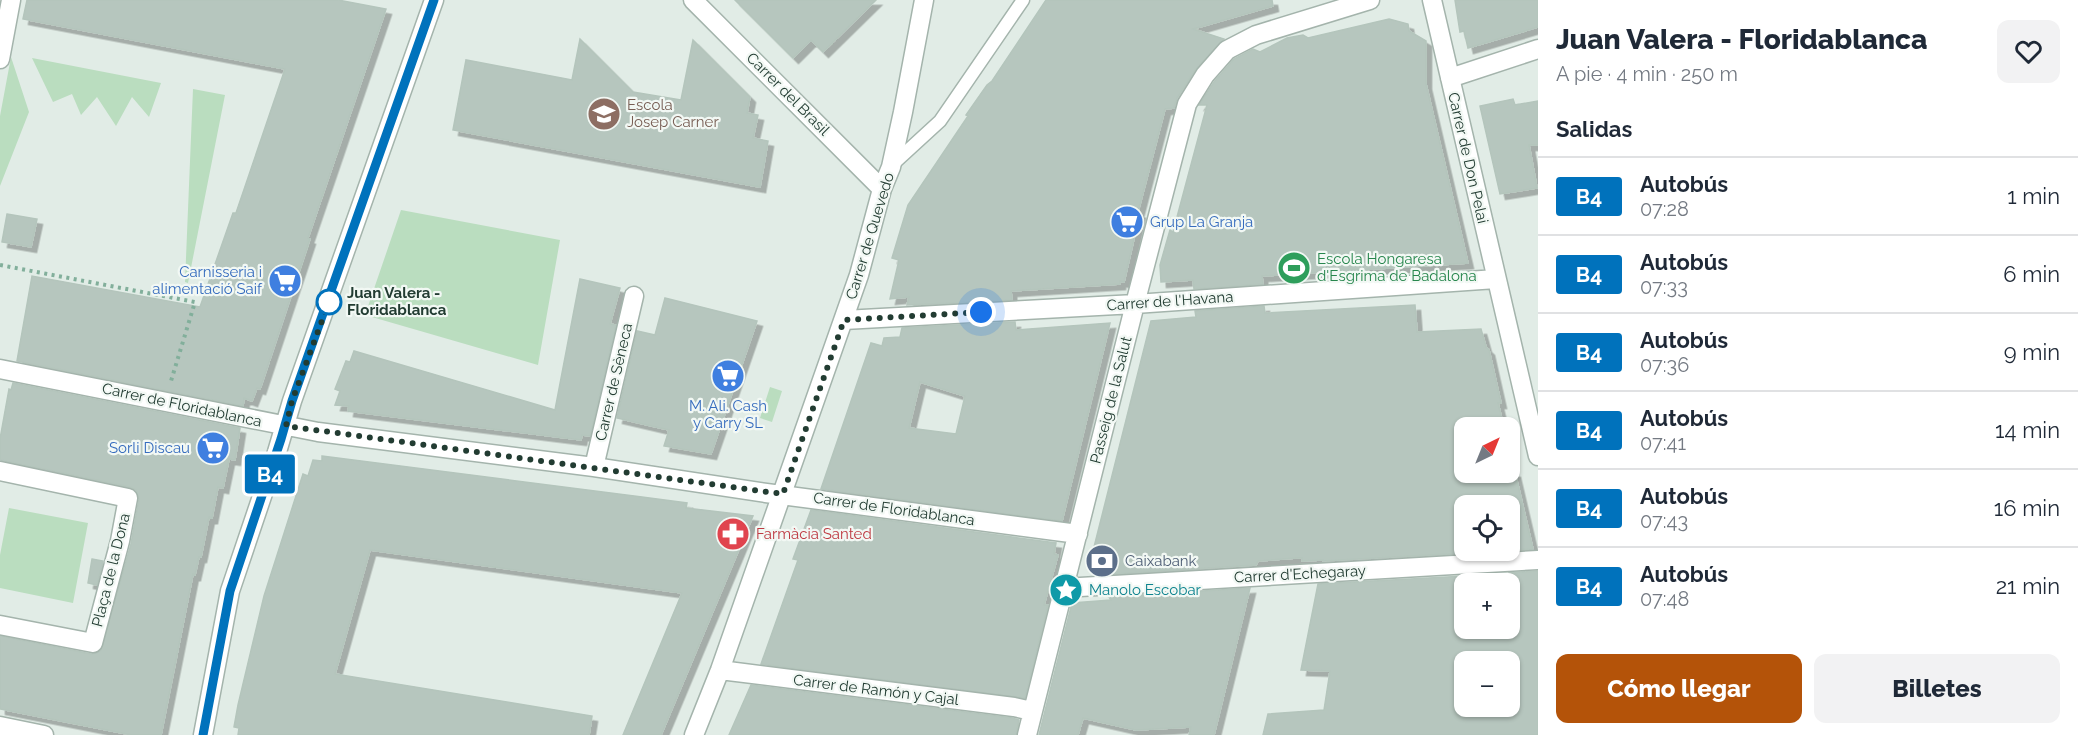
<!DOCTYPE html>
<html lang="es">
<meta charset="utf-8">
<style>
body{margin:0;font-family:Raleway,sans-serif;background:#f2f2f3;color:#1f2937;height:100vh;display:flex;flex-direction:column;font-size:22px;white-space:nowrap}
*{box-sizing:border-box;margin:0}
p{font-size:20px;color:#747a83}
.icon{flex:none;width:33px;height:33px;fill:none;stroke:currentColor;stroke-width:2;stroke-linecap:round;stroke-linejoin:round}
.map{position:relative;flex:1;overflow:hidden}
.sheet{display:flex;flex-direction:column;background:#fff;width:540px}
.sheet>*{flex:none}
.badge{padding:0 12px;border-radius:4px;font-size:21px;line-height:39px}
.needle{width:39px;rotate:43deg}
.buttons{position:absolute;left:1454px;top:417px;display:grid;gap:12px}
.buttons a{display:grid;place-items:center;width:66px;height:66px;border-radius:12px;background:#fff;box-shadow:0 2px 4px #0004;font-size:30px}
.you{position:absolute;width:30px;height:30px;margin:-15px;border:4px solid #fff;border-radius:50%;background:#1a73e8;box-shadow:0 0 0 9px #1a73e833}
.map>.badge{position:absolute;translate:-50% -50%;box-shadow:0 0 0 3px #fff}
h2{padding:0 18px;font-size:22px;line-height:54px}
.round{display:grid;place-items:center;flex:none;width:63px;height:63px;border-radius:12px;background:#f2f2f3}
.head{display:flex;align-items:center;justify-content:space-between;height:102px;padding:0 18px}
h1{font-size:28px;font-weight:800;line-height:45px}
.primary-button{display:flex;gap:12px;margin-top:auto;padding:12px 18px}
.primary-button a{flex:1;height:69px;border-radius:12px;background:#b45309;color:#fff;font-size:24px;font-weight:800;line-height:69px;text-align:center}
.primary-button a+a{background:#f2f2f3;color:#1f2937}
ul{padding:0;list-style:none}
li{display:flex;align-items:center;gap:18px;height:78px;padding:0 18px;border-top:2px solid #e0e1e3}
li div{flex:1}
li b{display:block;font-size:22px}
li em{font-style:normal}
li .badge{min-width:66px;font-weight:700;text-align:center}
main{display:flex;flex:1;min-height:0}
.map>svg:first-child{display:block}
.green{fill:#baddbf}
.building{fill:#b6c6be;stroke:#b4c5bc;stroke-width:1.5;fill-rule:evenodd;filter:url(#shadow)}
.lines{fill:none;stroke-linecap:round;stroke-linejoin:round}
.lane-casing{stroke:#a4b4ac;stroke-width:15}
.street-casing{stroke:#a4b4ac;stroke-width:21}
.path{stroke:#82af9b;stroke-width:4;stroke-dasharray:3 4.5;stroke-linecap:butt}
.lane{stroke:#fff;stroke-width:12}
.street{stroke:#fff;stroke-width:18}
.line-casing{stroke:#fff;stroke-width:14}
.line{stroke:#0072bc;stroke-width:9}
.walk{stroke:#223c32;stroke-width:6;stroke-dasharray:0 10.8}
.stop-dot{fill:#fff;stroke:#0072bc;stroke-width:3}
.labels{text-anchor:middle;stroke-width:4.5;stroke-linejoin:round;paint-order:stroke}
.street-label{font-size:15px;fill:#223c32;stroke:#f2f8f4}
.education-label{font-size:15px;fill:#785e54;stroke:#f2f8f4;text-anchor:start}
.shop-label{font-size:15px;fill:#366cbe;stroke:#f2f8f4;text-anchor:end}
.leisure-label{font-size:15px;fill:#27864d;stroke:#f2f8f4;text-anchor:start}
.stop-label{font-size:15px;font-weight:bold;fill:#223c32;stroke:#f2f8f4;text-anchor:start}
.health-label{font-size:15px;fill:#be3a42;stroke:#f2f8f4;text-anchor:start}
.service-label{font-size:15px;fill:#4e5e75;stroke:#f2f8f4;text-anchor:start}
.culture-label{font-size:15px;fill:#0d838f;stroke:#f2f8f4;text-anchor:start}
</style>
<main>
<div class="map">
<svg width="1538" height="735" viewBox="0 0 1538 735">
<defs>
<filter id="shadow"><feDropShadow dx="5.5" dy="5.5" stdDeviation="0" flood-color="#0004"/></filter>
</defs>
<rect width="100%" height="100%" fill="#e1ece6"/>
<path class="green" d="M11,57l18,55 -29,74v-70z
M32,58l129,25 -12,34 -17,-20 -16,29 -19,-29 -16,18 -9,-21 -19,8z
M193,89l32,6 -37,188 -3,-1z
M401,210l159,30 -22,125 -173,-50z
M770,387l12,4 -10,31 -12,-4z
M9,508l79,15 -15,80 -73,-15v-33z"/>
<path class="building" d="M27,0h311l48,9 -78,229 2,1 -50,150 -3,-1 -5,13 -8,-3 -1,8 -226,-45 15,-85 168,31 33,-94h3l49,-144 -262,-50z
M735,0h141l-53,52 -12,-12 -18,18z
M1046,0h226l1,6 -80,23 31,10 -28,30 -19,29 -3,10 -9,1 -27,103 2,1 -16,69 -4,-1v3l-109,7 1,9 -105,5 2,-8 -19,2 9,-39 -7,-2 16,-53 60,-89 -2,-1 21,-30 5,-4z
M1455,0h83v27l-70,21 -4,-17 -4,1z
M1389,19l19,5 1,7 17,10v43l42,179 -206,13 1,8 -69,5 -1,-9 -32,2 -1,-17 10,-35 3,2 34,-127h-8l15,-23 20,-23 19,-10 7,3 27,-14 16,-3 5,3z
M580,39l53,53 48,8 12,-60 57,57 -3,16 11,2 -5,23 15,3 -8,46 -307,-57 13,-70 106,20z
M1513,99l2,6 23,-4v44h-9l8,43 -37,6 -20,-88z
M7,214l30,5 -6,28 -29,-5z
M580,279l40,9 -10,36 6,1 -26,111 -8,-1 -1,5 -233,-29 1,-5 -14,-1 5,-14 -5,-2 11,-28 4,1 4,-11 201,59z
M665,298l92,23 -46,133 -47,-8 5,-16 -52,-12 20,-87 18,4z
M1415,305l2,27 64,-3 5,18 3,3 12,53h-3l6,25h-40v44h51l18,77 -24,1v-44h-45l1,47 -142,8v-1l-21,1v-3h-5l-39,3 -2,4 -159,10 -7,-12 61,-242 45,-4 -1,-6 69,-5 1,7z
M1015,322l1,8 94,-7 -48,198 -241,-32 50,-146 11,3 2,-8 16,-1 2,-9zM920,382l45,14 -9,38 -47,-6z
M13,383l227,45 -5,32 -6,-1 -6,29 -5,-1 -6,31 -3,-1 -8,40h-2l-4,18 -2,-1 -32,161h-29l-132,-26v-73l91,18 6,-1 4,-3 30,-106 8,-45 -3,-9 -6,-3 -130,-27v-21l9,-50 2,1z
M322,456l320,41 45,6 -1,5 67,8 -92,219h-38l59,-142 -312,-43 -35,124 257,42 -3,19h-351l1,-7 -5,-1 4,-22 26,-109 39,-122 5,2 5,-16 9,1z
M811,510l245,33 -2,11 4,1 -14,50h4l-23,93 -264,-34 37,-104 -5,-1z
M92,559l11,2 -6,24 -9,-2z
M1538,571v164h-275l5,-21 56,-4 6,-39 -29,-1 17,-86 147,-8 -1,52h45v-55zM1464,662h45v44h-45z
M1250,588l-36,147h-25l2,-8 -55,3 -53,-12 -5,17h-39l33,-132 39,-3 -2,-3z
M751,685l261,33 7,2 -3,15h-287z"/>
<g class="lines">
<defs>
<path id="lane" d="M892,165l48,-44 83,-121"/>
<path id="street" d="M693,0l189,189
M1432,0l106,456
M0,59l11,-59
M1450,78l88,-29
M844,320l291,-16 361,-25
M0,369l318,63 276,35 172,26 312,41
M594,467l40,-171
M0,471l128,27 -8,43 -27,102 -93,-18
M1063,588l475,-28
M720,670l294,37 18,4
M0,726l44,9
M203,735l27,-144 47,-139 15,-51 142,-401
M694,735l26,-65 139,-395 23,-86 9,-22 12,-55 21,-112
M1027,735l108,-431 52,-200 18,-29 22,-25 29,-15 114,-35"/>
</defs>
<use href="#lane" class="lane-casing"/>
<use href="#street" class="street-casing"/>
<path class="path" d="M0,265l195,37 -24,79"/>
<use href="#lane" class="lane"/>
<use href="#street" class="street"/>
</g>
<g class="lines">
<defs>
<path id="line" d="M203,735l27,-144 51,-152 11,-38 142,-401"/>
</defs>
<use href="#line" class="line-casing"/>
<use href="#line" class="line"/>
<path class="walk" d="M329,302l-37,99 -6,25 497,68 61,-174 137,-8"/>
</g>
<defs>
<symbol id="school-disc" viewBox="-11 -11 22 22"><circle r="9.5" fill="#8d6e63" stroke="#f2f8f4"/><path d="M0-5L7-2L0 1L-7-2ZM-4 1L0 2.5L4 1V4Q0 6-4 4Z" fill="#fff"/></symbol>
<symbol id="supermarket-disc" viewBox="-11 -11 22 22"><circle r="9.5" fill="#3f7fe0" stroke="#f2f8f4"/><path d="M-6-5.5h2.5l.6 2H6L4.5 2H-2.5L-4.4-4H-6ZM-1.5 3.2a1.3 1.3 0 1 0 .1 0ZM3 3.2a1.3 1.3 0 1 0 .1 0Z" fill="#fff"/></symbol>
<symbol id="stadium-disc" viewBox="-11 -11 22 22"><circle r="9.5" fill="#2e9e5b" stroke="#f2f8f4"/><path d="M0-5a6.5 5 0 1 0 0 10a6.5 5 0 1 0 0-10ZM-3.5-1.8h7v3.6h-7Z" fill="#fff"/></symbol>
<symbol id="pharmacy-disc" viewBox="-11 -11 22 22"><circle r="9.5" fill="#e0444e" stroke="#f2f8f4"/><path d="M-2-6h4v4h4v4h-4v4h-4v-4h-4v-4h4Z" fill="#fff"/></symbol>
<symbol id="bank-disc" viewBox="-11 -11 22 22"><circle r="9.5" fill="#5c6f8a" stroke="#f2f8f4"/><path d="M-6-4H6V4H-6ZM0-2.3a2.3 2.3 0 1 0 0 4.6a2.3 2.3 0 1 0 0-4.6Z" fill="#fff"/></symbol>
<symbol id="sight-disc" viewBox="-11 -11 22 22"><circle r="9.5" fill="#0f9aa8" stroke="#f2f8f4"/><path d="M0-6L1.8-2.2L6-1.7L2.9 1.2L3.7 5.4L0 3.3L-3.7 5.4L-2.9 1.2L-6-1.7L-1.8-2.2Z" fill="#fff"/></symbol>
</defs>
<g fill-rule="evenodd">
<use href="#school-disc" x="585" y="95" width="38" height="38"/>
<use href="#supermarket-disc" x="1108" y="203" width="38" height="38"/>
<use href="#stadium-disc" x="1275" y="249" width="38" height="38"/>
<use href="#supermarket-disc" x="266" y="262" width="38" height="38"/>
<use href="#supermarket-disc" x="709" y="357" width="38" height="38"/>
<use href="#supermarket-disc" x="194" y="429" width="38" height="38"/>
<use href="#pharmacy-disc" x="714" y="515" width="38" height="38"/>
<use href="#bank-disc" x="1083" y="542" width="38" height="38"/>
<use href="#sight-disc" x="1047" y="571" width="38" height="38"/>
</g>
<circle class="stop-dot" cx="329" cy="302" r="12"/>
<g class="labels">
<g class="street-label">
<text transform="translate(788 94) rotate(45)" y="5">Carrer del Brasil</text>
<text transform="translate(1468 158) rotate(77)" y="5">Carrer de Don Pelai</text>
<text transform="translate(870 236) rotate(-73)" y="5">Carrer de Quevedo</text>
<text transform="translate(1170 301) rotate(-4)" y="5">Carrer de l'Havana</text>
<text transform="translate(614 382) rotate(-77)" y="5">Carrer de Sèneca</text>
<text transform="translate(1111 400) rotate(-76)" y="5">Passeig de la Salut</text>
<text transform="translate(182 405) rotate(12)" y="5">Carrer de Floridablanca</text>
<text transform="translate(894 509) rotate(8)" y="5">Carrer de Floridablanca</text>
<text transform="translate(111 570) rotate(-76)" y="5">Plaça de la Dona</text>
<text transform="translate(1300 574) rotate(-3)" y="5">Carrer d'Echegaray</text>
<text transform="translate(876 690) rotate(7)" y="5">Carrer de Ramón y Cajal</text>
</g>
<g class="education-label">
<text x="627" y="110">Escola<tspan x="627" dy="17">Josep Carner</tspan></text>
</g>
<g class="shop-label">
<text x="1150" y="227" text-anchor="start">Grup La Granja</text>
<text x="262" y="277">Carnisseria i<tspan x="262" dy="17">alimentació Saif</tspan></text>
<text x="728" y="411" text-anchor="middle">M. Ali. Cash<tspan x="728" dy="17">y Carry SL</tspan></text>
<text x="190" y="453">Sorli Discau</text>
</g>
<g class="leisure-label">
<text x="1317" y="264">Escola Hongaresa<tspan x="1317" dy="17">d'Esgrima de Badalona</tspan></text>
</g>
<g class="stop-label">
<text x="347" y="298">Juan Valera -<tspan x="347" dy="17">Floridablanca</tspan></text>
</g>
<g class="health-label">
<text x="756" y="539">Farmàcia Santed</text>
</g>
<g class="service-label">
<text x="1125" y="566">Caixabank</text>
</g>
<g class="culture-label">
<text x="1089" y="595">Manolo Escobar</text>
</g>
</g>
</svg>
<div class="buttons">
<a><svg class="needle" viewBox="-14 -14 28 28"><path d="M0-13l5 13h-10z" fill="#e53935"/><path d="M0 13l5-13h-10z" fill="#747a83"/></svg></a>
<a><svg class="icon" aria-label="locate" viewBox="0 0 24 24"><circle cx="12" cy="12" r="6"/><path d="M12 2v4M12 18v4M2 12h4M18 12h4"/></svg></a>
<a>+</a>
<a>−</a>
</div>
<div class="you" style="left:981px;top:312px"></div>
<b class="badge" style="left:270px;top:474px;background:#0072bc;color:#fff">B4</b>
</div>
<section class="sheet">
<div class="head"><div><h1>Juan Valera - Floridablanca</h1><p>A pie · 4 min · 250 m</p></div><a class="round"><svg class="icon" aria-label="heart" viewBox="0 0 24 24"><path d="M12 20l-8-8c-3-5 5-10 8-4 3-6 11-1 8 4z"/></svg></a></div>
<h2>Salidas</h2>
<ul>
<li><span class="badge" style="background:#0072bc;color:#fff">B4</span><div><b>Autobús</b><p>07:28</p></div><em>1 min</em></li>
<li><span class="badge" style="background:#0072bc;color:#fff">B4</span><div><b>Autobús</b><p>07:33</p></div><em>6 min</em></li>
<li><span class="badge" style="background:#0072bc;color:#fff">B4</span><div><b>Autobús</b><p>07:36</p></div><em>9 min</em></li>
<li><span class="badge" style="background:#0072bc;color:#fff">B4</span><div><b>Autobús</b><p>07:41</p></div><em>14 min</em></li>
<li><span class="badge" style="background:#0072bc;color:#fff">B4</span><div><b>Autobús</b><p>07:43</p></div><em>16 min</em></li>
<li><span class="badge" style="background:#0072bc;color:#fff">B4</span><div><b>Autobús</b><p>07:48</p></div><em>21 min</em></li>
</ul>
<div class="primary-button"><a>Cómo llegar</a><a>Billetes</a></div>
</section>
</main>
